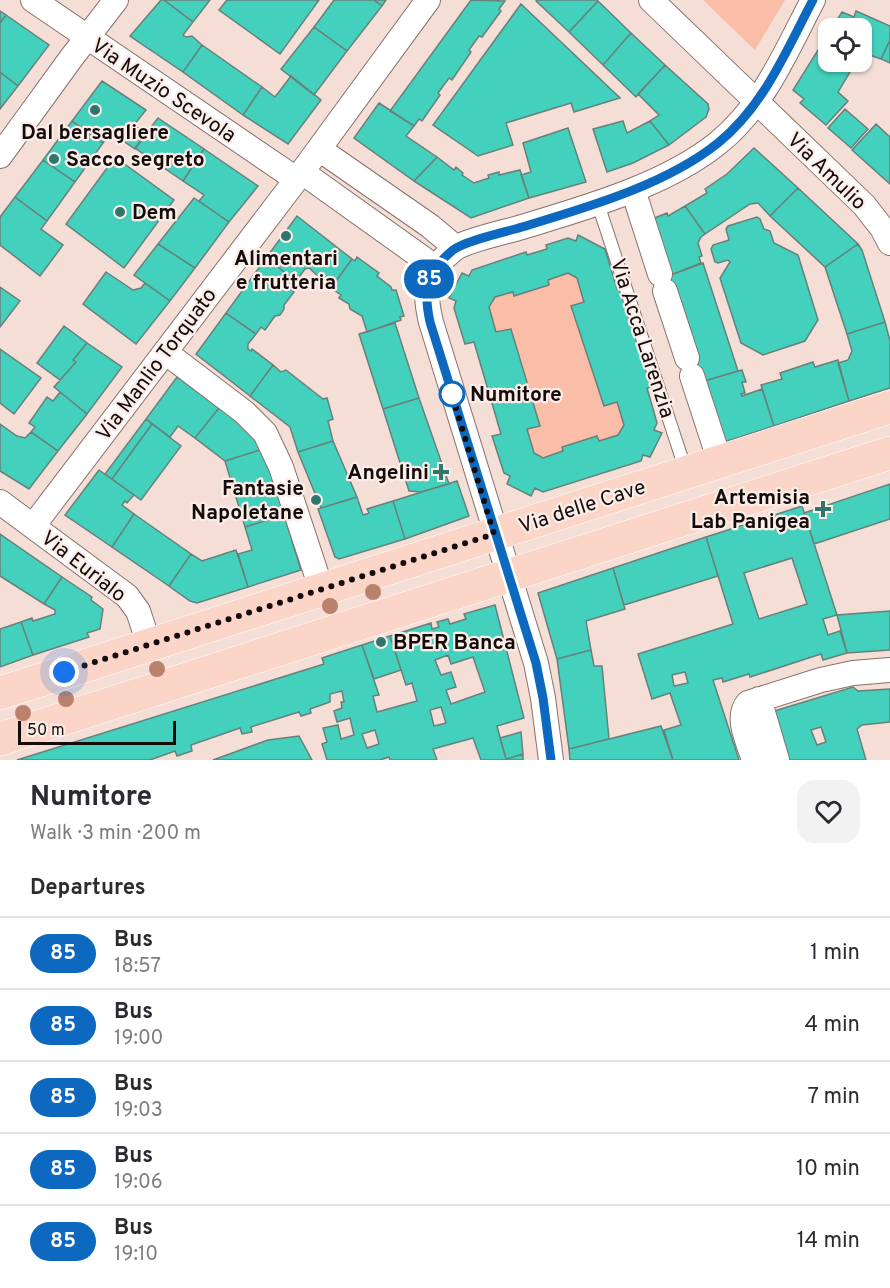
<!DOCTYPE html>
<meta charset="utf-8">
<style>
body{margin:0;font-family:Overpass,sans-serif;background:#f2f2f3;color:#2b2b33;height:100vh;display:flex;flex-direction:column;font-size:22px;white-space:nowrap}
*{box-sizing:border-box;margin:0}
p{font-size:20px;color:#7c7c81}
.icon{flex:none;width:33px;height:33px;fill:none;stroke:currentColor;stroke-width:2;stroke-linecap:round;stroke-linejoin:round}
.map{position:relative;height:760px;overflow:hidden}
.drawer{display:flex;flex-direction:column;background:#fff;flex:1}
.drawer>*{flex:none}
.badge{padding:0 12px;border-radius:20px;font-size:21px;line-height:39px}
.tools{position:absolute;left:818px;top:18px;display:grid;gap:12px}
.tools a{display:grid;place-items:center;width:54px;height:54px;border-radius:12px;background:#fff;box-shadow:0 2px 4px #0004;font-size:30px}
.scale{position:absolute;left:18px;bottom:15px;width:158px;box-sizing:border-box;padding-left:6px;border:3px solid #140c0a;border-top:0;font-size:16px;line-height:21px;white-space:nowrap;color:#140c0a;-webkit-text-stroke:4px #fcede8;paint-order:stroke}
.you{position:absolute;width:30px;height:30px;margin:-15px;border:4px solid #fff;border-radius:50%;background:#1a73e8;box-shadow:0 0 0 9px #1a73e833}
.map>.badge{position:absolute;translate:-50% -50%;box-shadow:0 0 0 3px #fff}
h2{padding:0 30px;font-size:22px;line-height:54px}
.round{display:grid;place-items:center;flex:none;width:63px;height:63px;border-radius:18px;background:#f2f2f3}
.headline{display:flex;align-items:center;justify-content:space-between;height:102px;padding:0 30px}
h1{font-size:28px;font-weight:700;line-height:45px}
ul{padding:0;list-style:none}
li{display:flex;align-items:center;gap:18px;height:72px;padding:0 30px;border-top:2px solid #e1e1e2}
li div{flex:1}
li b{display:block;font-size:22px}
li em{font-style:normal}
li .badge{min-width:66px;font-weight:700;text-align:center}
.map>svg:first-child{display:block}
.green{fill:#fabda7}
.building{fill:#43d0bc;stroke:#68807b;stroke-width:1.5;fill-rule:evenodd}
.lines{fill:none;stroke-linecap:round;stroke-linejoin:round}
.lane-casing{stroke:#87726b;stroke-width:14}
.street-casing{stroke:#87726b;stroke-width:26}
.primary-casing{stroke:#fff;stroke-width:34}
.lane{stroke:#fff;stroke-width:12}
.street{stroke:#fff;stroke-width:24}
.primary{stroke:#fad5c8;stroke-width:33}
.tree{fill:#ba826c}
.line-casing{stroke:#fff;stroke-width:14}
.line{stroke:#0c69bf;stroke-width:9}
.walk{stroke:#140c0a;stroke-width:6;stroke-dasharray:0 10.8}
.poi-dot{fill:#30766c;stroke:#fcede8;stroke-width:2}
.stop-dot{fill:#fff;stroke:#0c69bf;stroke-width:3}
.labels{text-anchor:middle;stroke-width:4.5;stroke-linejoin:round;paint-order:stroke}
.street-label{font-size:21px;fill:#140c0a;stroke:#fcede8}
.poi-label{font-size:21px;font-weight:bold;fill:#140c0a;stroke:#fcede8;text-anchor:start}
.stop-label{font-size:21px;font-weight:bold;fill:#140c0a;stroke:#fcede8;text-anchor:start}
</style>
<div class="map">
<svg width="890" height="760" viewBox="0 0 890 760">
<rect width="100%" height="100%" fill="#f5ded6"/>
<path class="green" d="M703,0h82l-30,50z
M568,273l9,5 7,24 -12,4 32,100 13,-4 7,23 -6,10 -19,6 -2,-5 -35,10 1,5 -20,7 -9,-5 -7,-24 12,-3 -28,-97 -15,3 -7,-25 6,-10 18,-5 1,4 35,-11 -1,-5z"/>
<path class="building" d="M161,0h3l29,22 -10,13 3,2 6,-1 10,9 -19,27 -53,-36z
M164,0h46l-17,22z
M227,0h92l-39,54 -61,-44z
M334,0h40l8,6 -35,45 -33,-24z
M374,0h12l-4,6z
M471,0l34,1 -6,8 2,2 -19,26 -3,-1 -10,14 2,2 -19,28 -3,-2 -11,15 2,2 -18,26 -3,-2 -5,7 -24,-15z
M537,0h60l1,1 -29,31 -33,-31z
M598,1l33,32 -28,32 -34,-33z
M521,4l99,94 -46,14 -3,-9 -65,20 7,22 -35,11 -45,-31z
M0,11l6,4 -6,8z
M856,11l34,15v14l-9,19 -20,-7v-24h-29l10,-16 12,5z
M6,15l43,30 -31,41 -18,-14v-49z
M314,27l33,24 -33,44 -33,-26z
M631,33l34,32 -29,32 -33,-32z
M828,34v28h28l-18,30 10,9 -22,24 -26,-22 4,-4 -11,-9z
M890,40v23l-9,-4z
M202,45l60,42 -19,28 -60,-43z
M665,65l43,39 1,5 -3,8 -37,28 -19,-24 9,-6 -21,-21z
M0,72l18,14 -18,23z
M291,76l30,24 -33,44 -45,-29 19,-28 13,10z
M102,81l44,29 -12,15 13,9 -12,15 -25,-17 -7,11 -31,-22z
M379,103l35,23 -8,10 31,21 -23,24 -60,-43z
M845,109l23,20 -17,19 -23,-20z
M158,118l46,31 -21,32 -48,-33z
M72,121l31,22 -28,39 -32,-22z
M623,121l4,12 23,-12 19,24 -36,18 -26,9 -14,-43z
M876,124l14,13v47l-38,-34z
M568,128l18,54 -57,16 -8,-23 10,-3 -8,-29z
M754,148l44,40 -28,28 -12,-13 -8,1 -45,30 -20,-28 22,-13 -2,-4 22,-15z
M204,149l54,37 -29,36 -30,-21 5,-6 -21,-14z
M115,157l59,43 -50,68 -58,-44z
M437,157l17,13 2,-3 7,6 -1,2 12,8 15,-5 -1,-3 11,-3v3l21,-5 9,28 -58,20 -57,-37z
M43,160l32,22 -28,39 -32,-24z
M798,188l60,56 -33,23 -55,-51z
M15,197l32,24 -6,8 22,16 -23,31 -40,-31v-28z
M194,198l35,24 -34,46 -37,-24z
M685,206l20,28 -4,3 -3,6 4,13 -3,1 2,6 -30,12 -19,-56 15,-6 1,3z
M297,216l55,43 -21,29 -22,-20 -4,1 -9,12 -30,-23z
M757,217l3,2 4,10 6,2 4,12 24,12 20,65 -13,21 -42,14 -22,-12 -21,-65 10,-16 -2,-2 -10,3 -3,-1 -4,-13 2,-4 16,-5 -3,-11 2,-3z
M578,235l27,14 12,40 5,-1 30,99 -5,1 10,35 -3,7 8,3 -12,24 -7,-2 -2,6 -98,31 -8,-4 -4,8 -24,-12 3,-8 -6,-3 -12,-37 9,-2 -27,-92 -9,2 -11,-36 2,-7 -7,-3 13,-25 7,3 3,-6 54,-18 1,3 20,-6 -1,-4 22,-7 8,3zM568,273l9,5 7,24 -13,4 33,100 13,-4 7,23 -6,10 -19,6 -2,-5 -35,11 1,4 -20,7 -9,-5 -7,-24 13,-3 -29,-97 -15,3 -7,-25 6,-10 18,-5 1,4 35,-11 -1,-5z
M158,244l37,24 -25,33 -36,-26z
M858,244l4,6 23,72 -38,12 -22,-67z
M357,257l22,16 -2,3 14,11 1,3h4l8,26 -4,1 1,3 -34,12 -5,-16 -12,-7 -1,-5 -10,-6 2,-3 -10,-7 21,-29 3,2z
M266,258l30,23 -6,8 4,3 -10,13v4l-4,6 -5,1 -10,14 -4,-3 -5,7 -30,-21z
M703,263l35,108 -37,11 -33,-106z
M106,272l27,18 8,-2 4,-5 25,18 -34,43 -53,-40z
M0,287l20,14 -20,26z
M226,313l30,21 -8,10v5l3,2 1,-2 21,16 -23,31 -54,-42z
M885,322l5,19v47l-41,13 -11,-38 10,-3 4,-9 -5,-17z
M395,323l24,75 -36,11 -24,-75z
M64,326l23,17 -14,17 3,2 -16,18 -23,-17z
M87,343l35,24 -35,47 -33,-27 22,-25 -3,-2z
M0,349l41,29 -27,36 -14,-11z
M838,360l11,41 -75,25 -13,-41 21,-6 -2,-6 33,-11 2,5z
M273,365l8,7 5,-2 37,29 4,-1 6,21 -5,2 5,20 -35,11 -8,-25 -40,-31z
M742,370l4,12h-4l3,11 -4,1 1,2 20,-7 12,37 -53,17 -20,-61z
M177,377l42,31 -24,30 -17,-12 -8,11 -24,-18z
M60,392l27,22 -29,37 -27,-19 4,-5 -6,-4 18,-26 6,4z
M419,398l30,86 -28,8 -12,-1 -26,-82z
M219,408l40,28 4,13 -38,12 -30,-23z
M146,419l6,5 -40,55 -7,-5z
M0,424l17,12 8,2 6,-6 27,19 -29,38 -29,-18z
M152,424l29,22 -40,54 -29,-21z
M333,441l24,56 -36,11 -23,-56z
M263,449l21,66 -39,12 -20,-66z
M99,470l35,25 -7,8 -2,-2 -3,4 12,9 -22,33 -47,-32z
M457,481l12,35 -64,23 -12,-38z
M890,484v35l-76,25 -10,-31z
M357,497l6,18 6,-2 -2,-4 26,-8 12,38 -66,20 -4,-2 -17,-48z
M802,506l35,109 -14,4 5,16 12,-4 7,22 -24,7 -2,-6 -71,23 -1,-3 -26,8 -1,-4 -9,2 26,80h-66l-9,-30 17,-5 -11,-32 -18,6 -14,-45 95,-30 -27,-87zM792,558l15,46 -48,15 -15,-46zM685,672l3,11 -14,3 -2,-11z
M134,514l57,40 -22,32 -57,-39z
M284,515l17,55 -53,17 -10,-33 14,-4 -7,-23z
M0,534l62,43 -18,27 -44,-28z
M706,537l12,39 -94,29 -11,-37z
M236,550l12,37 -51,16 -7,-2 -21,-15 22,-32 11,7z
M613,568l12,41 -39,12 5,29 -34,9 -19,-66z
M62,577l30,20 -1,3 12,9 -3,20 -13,4 2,4 -56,18 -12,-33 11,-4 1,3 22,-7v-4l-11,-6z
M495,605l29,113 -27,8 9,33 17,-5v6h-42l-8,-22 -40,11 4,11h-47l-1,-3 -9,3h-53l-5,-16 5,-2 -4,-14 15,-3 3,14 13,-4 -4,-17 -13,4 -3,-11 8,-3 -1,-6h3l-2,-11 -12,3v8l-20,7 1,4 -10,3 -2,-4 -48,15 1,5 -10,2 -2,-6 -49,17 1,6 -15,5 -2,-5 -25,9h-133l307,-96 -2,-6 40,-13 17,50 -6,1 4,16 40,-11 -5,-18 -6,2 -16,-49 41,-13 1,6 7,-2 -2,-5 11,-3 2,5 16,-5 -2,-5zM448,655l3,9 22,-7 12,35 -34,12 -5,-14 10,-3 -5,-15 -10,3 -6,-15zM441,707l5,16 -12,3 -4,-16zM375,730l4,14 -12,4 -5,-14z
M890,611v39l-43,3 -10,-38z
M21,622l12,33 -33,12v-38z
M390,636l11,34 -27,9 -12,-34z
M591,650l3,16h8l7,73 -40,10 -12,-90z
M853,687l5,4 32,-2v33l-28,3 -5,4 9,31h-79l-16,-48zM821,727l5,15 -9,3 -6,-15z
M661,726l12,34h-103l-1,-11z
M521,732l2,22 -17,5 -6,-21z
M299,736l13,24h-99l55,-20z"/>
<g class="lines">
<defs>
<path id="lane" d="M598,204l88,267"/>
<path id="street" d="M33,0l263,179
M651,0l213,205 18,23 8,15
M319,149l111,77 25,21
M0,156l72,-99 44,-57
M302,172l133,95
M633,190l27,84
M665,291l22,67
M165,352l79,60 21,21 16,34 40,121
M692,376l28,86
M0,502l127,94 11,15 11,33
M33,526l269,-354 126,-172
M759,699l18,61
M551,760l-8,-62 -7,-35 -105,-341c-8,-32 -5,-50 22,-72 10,-9 53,-18 69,-23 63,-19 144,-42 196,-84 46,-37 68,-92 95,-143
M754,760c-5,-16 -19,-43 -6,-57l73,-23 32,-7 37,-3"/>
<path id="primary" d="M0,693l890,-286
M0,739l890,-286"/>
</defs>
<use href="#lane" class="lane-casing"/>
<use href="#street" class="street-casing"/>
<use href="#primary" class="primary-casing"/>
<use href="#lane" class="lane"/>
<use href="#street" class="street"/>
<use href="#primary" class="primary"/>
</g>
<g class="tree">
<circle cx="373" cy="592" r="8"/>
<circle cx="330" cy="606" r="8"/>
<circle cx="157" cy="669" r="8"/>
<circle cx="66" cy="699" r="8"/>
<circle cx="23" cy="713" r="8"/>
</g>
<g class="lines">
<defs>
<path id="line" d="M551,760l-8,-62 -7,-35 -106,-341c-7,-32 -4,-50 23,-72 11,-9 53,-18 69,-23 63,-19 144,-42 196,-84 46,-37 68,-92 95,-143"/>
</defs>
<use href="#line" class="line-casing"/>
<use href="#line" class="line"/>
<path class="walk" d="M64,672l430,-138 -45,-149 3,9"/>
</g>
<g class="poi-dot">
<circle cx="95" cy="110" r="6"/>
<circle cx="54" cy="159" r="6"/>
<circle cx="120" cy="212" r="6"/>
<circle cx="286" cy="236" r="6"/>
<path d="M438 463h6v6h6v6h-6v6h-6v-6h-6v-6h6z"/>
<circle cx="316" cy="500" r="6"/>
<path d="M820 500h6v6h6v6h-6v6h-6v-6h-6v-6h6z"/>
<circle cx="381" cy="642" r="6"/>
</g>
<circle class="stop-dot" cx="452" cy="394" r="12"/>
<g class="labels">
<g class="street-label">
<text transform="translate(164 90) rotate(34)" y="7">Via Muzio Scevola</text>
<text transform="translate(827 171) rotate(44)" y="7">Via Amulio</text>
<text transform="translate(643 338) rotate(72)" y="7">Via Acca Larenzia</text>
<text transform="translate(156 364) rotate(-53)" y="7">Via Manlio Torquato</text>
<text transform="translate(582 506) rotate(-18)" y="7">Via delle Cave</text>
<text transform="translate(84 566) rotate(38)" y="7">Via Eurialo</text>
</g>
<g class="poi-label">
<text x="95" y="139" text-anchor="middle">Dal bersagliere</text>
<text x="66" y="166">Sacco segreto</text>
<text x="132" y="219">Dem</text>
<text x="286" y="265" text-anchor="middle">Alimentari<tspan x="286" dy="24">e frutteria</tspan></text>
<text x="429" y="479" text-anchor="end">Angelini</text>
<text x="304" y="495" text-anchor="end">Fantasie<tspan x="304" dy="24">Napoletane</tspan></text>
<text x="810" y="504" text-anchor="end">Artemisia<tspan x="810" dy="24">Lab Panigea</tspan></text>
<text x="393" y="649">BPER Banca</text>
</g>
<g class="stop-label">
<text x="470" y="401">Numitore</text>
</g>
</g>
</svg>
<div class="tools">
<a><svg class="icon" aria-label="locate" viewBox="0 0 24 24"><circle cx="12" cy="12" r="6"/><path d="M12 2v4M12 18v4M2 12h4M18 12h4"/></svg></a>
</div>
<div class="scale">50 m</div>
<div class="you" style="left:64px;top:672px"></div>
<b class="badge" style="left:429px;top:279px;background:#0c69bf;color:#fff">85</b>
</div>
<section class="drawer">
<div class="headline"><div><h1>Numitore</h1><p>Walk · 3 min · 200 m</p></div><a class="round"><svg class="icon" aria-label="heart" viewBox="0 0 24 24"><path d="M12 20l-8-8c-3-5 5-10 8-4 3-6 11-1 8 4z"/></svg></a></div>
<h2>Departures</h2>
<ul>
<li><span class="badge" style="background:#0c69bf;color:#fff">85</span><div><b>Bus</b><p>18:57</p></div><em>1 min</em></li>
<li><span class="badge" style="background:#0c69bf;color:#fff">85</span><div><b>Bus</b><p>19:00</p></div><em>4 min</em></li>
<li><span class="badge" style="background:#0c69bf;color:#fff">85</span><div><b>Bus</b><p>19:03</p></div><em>7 min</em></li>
<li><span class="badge" style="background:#0c69bf;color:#fff">85</span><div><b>Bus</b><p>19:06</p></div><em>10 min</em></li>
<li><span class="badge" style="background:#0c69bf;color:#fff">85</span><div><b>Bus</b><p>19:10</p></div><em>14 min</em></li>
</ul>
</section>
